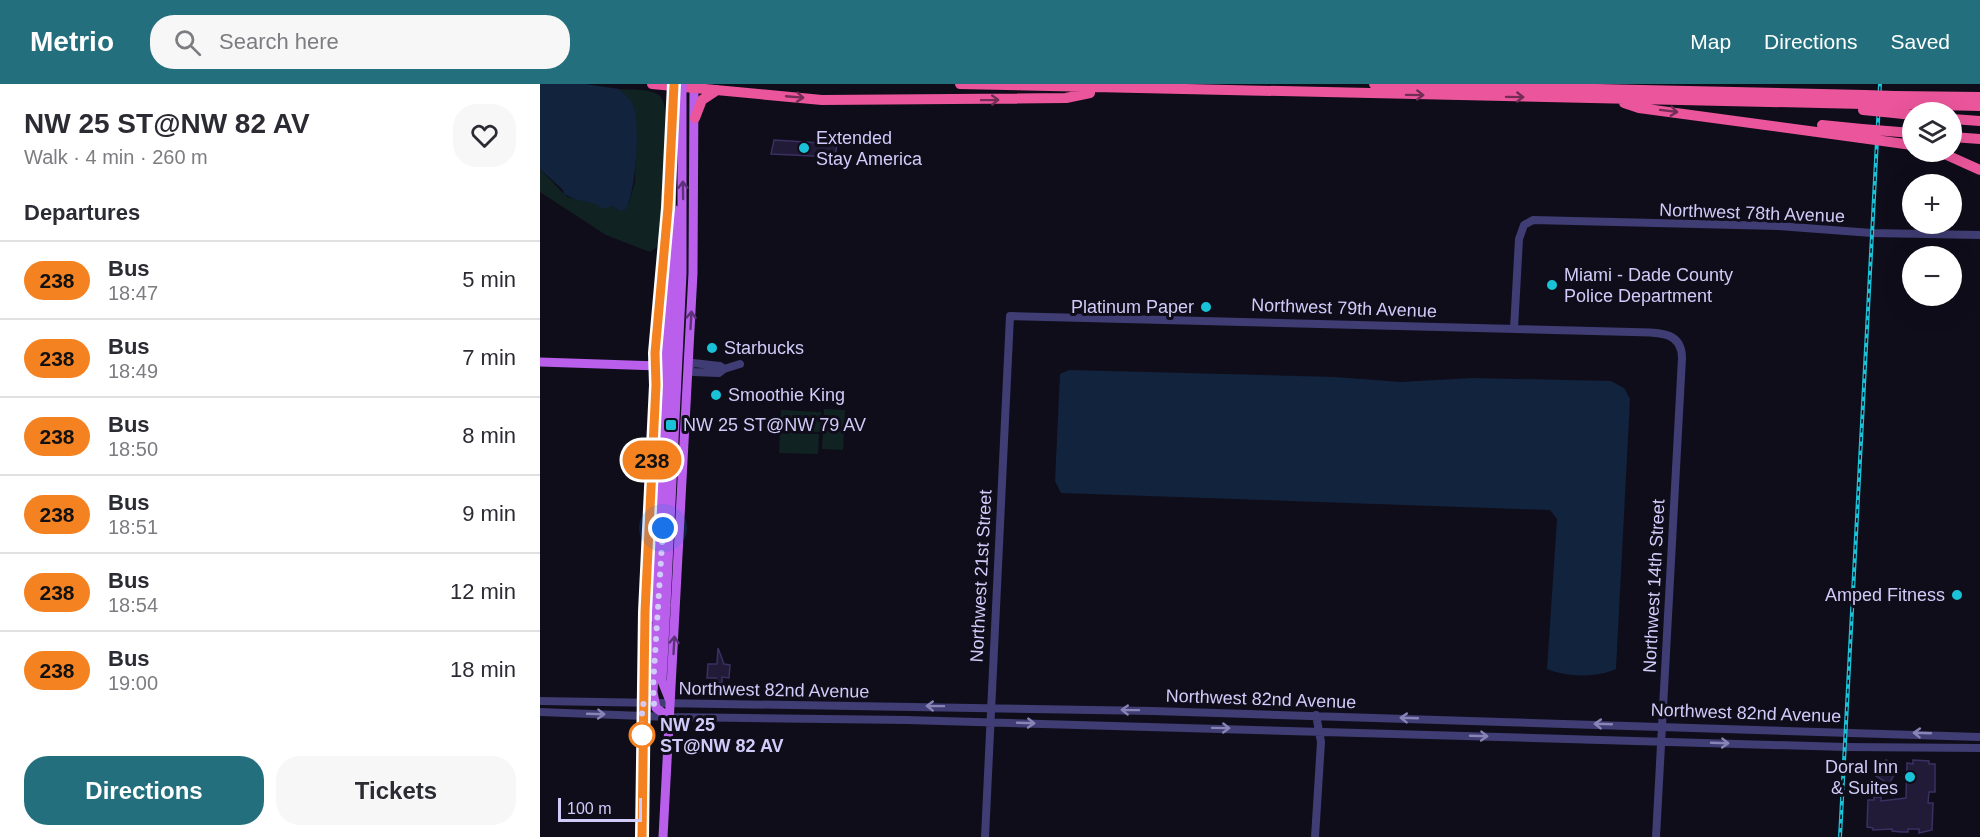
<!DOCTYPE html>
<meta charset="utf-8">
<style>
body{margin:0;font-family:Arial,sans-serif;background:#f7f7f7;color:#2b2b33;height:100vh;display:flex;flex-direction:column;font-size:22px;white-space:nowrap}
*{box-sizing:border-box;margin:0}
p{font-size:20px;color:#7c7c81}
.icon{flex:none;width:33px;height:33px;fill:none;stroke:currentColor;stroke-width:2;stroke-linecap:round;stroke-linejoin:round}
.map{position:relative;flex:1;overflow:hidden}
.drawer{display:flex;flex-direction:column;background:#fff;width:540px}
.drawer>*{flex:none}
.badge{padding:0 12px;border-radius:20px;font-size:21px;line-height:39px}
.controls{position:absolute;left:1362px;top:18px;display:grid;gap:12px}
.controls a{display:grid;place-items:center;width:60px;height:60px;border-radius:50%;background:#fff;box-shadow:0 6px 24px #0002;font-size:30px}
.scale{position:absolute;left:18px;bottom:15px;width:84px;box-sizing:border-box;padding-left:6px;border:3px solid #d1cbf9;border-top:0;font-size:16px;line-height:21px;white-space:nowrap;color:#d1cbf9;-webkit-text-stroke:4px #0f0d1a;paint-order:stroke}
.you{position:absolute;width:30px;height:30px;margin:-15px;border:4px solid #fff;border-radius:50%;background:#1a73e8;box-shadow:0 0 0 9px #1a73e833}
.map>.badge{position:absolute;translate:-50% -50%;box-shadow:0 0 0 3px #fff}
h2{padding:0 24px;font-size:22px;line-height:54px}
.round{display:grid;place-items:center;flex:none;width:63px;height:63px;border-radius:24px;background:#f7f7f7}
.overview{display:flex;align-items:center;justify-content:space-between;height:102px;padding:0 24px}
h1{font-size:28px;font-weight:800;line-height:45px}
.cta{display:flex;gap:12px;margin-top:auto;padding:12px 24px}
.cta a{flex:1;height:69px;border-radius:24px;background:#236f7d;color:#fff;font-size:24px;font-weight:800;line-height:69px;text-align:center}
.cta a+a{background:#f7f7f7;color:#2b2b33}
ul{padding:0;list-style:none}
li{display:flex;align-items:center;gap:18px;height:78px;padding:0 24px;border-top:2px solid #e1e1e2}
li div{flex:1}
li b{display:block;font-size:22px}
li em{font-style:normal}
li .badge{min-width:66px;font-weight:700;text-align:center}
header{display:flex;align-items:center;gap:36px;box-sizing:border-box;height:84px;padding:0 30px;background:#236f7d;color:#fff}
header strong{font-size:28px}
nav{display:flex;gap:33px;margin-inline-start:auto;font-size:21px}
.search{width:420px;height:54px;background:#f7f7f7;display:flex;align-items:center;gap:15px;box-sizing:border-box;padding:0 21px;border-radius:24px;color:#7c7c81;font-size:22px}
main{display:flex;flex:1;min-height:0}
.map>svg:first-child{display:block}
.green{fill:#102322}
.water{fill:#12233d}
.building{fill:#211b38;stroke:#3a3062;stroke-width:1.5}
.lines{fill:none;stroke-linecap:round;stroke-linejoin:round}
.minor{stroke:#3f3d73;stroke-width:8}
.major{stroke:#b95fec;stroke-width:9}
.highway{stroke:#eb559b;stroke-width:10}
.rail-casing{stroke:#1ac2d7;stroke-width:4}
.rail{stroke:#0f0d1a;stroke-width:1.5;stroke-dasharray:4.5;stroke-linecap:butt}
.major-bridge{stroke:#b95fec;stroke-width:9}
.highway-bridge{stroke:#eb559b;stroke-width:10}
.oneway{stroke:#722d54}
.oneway2{stroke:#5b3278}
.oneway3{stroke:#8884b6}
.line-casing{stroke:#fff;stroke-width:14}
.line{stroke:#f58220;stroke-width:9}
.walk{stroke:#d1cbf9;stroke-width:6;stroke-dasharray:0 10.8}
.poi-dot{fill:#1ac2d7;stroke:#0f0d1a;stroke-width:2}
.stop-dot{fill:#fff;stroke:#f58220;stroke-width:3}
.labels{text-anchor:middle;stroke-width:6;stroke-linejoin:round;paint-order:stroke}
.poi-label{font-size:18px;fill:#d1cbf9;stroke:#0f0d1a;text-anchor:start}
.street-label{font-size:18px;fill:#d1cbf9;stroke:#0f0d1a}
.stop-label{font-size:18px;font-weight:bold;fill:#d1cbf9;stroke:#0f0d1a;text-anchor:start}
</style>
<header>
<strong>Metrio</strong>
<div class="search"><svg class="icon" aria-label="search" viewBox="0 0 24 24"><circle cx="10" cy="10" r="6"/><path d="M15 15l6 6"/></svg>Search here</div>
<nav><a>Map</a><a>Directions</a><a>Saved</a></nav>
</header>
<main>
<section class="drawer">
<div class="overview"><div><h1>NW 25 ST@NW 82 AV</h1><p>Walk · 4 min · 260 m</p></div><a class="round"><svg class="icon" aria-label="heart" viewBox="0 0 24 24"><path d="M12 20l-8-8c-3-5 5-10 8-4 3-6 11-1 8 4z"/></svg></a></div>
<h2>Departures</h2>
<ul>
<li><span class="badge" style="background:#f58220;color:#111">238</span><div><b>Bus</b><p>18:47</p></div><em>5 min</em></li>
<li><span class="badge" style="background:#f58220;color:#111">238</span><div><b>Bus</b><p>18:49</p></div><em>7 min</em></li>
<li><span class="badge" style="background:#f58220;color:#111">238</span><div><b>Bus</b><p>18:50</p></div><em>8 min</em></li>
<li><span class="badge" style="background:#f58220;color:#111">238</span><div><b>Bus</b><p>18:51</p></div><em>9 min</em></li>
<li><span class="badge" style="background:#f58220;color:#111">238</span><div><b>Bus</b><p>18:54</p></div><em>12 min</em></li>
<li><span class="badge" style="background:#f58220;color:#111">238</span><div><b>Bus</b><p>19:00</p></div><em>18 min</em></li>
</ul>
<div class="cta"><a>Directions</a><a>Tickets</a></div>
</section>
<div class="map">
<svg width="1440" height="753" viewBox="0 0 1440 753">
<rect width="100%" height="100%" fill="#0f0d1a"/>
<path class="green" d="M79,5c12,1 32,-1 41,7 14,15 2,113 1,137l-4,14 -7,5 -44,-17 -66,-43v-23l27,28 45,9 8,5 9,-8 6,-22 1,-56 -2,-19z
M284,325l21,1 -2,40 -21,-1z
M241,326l40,2 -1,20 -40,-1z
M240,348l39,2 -1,20 -39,-1z"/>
<path class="water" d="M0,0h45l34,5c5,5 13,11 15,18 6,18 2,88 -9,103l-5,1 -8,-5 -12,3 -2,-4c-12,-4 -22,-4 -34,-11l-1,-4 -23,-21z
M529,286l266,7 66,5 71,-4 139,3 13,7 6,11 -14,270c-19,9 -50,8 -69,0l10,-150 -7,-9 -489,-17 -6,-12 5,-107z"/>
<path class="building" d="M234,56l63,4 -1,7 -2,6 -63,-3z
M178,564l6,16 6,1 -1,13 -7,-1v6l-6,-1v-4h-9l1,-14h9z
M1346,676l11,4 -2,2 3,2 -9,16 -13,-8 4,-5 -4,-2 5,-7 2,2z
M1373,676l16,1v3h6v28h-6l-1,11h5l-1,27 -13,3v-4h-11v3h-7l-9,-1v-2l-19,1v-2l-6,-1 1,-27h6v-3h7v4l25,-3 1,-35 6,1z"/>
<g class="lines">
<path class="minor" d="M974,245l5,-90 5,-14 9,-5 245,6 94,7 108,2
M184,285l-4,-3 -27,-3 -5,4 5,5 26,1 5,-4 16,-5
M0,617l613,10 827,26
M0,628l129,5 238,3 938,27 135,1
M445,753l25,-521 622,16c22,1 50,-3 50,26l-26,479
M775,753l6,-95 -5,-27"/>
<path class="major" d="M0,278l119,4
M126,521l-4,76 8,20
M111,533l4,-58
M129,633l-13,-9 -3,-16 22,-402v-80
M102,753l3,-225 11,-227 -1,-32 13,-149
M123,753l30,-564 1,-189"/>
<path class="highway" d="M112,0l170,16 244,-2 24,-5
M420,0l903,20
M834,0l490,11
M1355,12l85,1
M1084,19l15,5 222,30
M1355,20l85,2
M1354,29l18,2
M155,34l7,-18 15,-10
M1412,35l28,2
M1282,41l40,4
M1412,53l28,2
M1400,68l40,18"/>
<defs>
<path id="rail" d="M1300,753l40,-753"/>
</defs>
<use href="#rail" class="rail-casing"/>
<use href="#rail" class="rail"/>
<path class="major-bridge" d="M115,475l16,-321 2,-154
M126,521l16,-331v-190"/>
<path class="highway-bridge" d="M1324,11l31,1
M1323,20h32
M1323,26l31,3
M1322,45l50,4
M1321,54l51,7"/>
</g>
<defs><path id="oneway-shaft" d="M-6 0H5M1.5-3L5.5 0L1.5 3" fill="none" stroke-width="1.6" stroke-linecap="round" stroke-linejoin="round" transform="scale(1.5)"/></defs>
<g class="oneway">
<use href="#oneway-shaft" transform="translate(875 11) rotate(1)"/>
<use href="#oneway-shaft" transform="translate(255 13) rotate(5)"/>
<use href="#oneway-shaft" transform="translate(975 13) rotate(1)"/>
<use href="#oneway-shaft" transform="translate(450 16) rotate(-1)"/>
<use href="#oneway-shaft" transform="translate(1129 27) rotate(7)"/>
</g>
<g class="oneway2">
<use href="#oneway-shaft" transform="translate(143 106) rotate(-91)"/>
<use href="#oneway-shaft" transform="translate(151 236) rotate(-87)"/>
<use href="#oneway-shaft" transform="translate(134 561) rotate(-87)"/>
</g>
<g class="oneway3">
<use href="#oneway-shaft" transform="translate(395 622) rotate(-179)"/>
<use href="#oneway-shaft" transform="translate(590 626) rotate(-179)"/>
<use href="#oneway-shaft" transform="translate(56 630) rotate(2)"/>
<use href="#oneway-shaft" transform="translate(869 634) rotate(-178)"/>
<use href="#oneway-shaft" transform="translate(486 639) rotate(2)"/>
<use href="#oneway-shaft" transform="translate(1063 640) rotate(-178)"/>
<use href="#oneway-shaft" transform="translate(681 644) rotate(1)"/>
<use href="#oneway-shaft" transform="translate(1382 649) rotate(-178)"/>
<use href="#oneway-shaft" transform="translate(939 652) rotate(2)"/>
<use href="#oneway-shaft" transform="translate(1180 659) rotate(2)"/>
</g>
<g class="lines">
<defs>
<path id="line" d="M102,753l3,-225 11,-227 -1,-32 13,-145 6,-124"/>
</defs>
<use href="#line" class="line-casing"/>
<use href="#line" class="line"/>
<path class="walk" d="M102,651v-31h12l-1,-17 10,-159"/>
</g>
<g class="poi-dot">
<circle cx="264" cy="64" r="6"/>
<circle cx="1012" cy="201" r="6"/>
<circle cx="666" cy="223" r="6"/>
<circle cx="172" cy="264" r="6"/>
<circle cx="176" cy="311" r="6"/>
<rect x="125" y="335" width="12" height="12" rx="3"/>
<circle cx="1417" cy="511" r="6"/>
<circle cx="1370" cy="693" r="6"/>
</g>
<circle class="stop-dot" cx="102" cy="651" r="12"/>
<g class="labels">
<g class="poi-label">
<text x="276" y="60">Extended<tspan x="276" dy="21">Stay America</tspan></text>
<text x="1024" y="197">Miami - Dade County<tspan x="1024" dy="21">Police Department</tspan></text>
<text x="654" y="229" text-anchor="end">Platinum Paper</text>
<text x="184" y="270">Starbucks</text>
<text x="188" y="317">Smoothie King</text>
<text x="143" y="347">NW 25 ST@NW 79 AV</text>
<text x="1405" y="517" text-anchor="end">Amped Fitness</text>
<text x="1358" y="689" text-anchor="end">Doral Inn<tspan x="1358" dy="21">&amp; Suites</tspan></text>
</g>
<g class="street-label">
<text transform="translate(1212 129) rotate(2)" y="6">Northwest 78th Avenue</text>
<text transform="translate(804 224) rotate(2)" y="6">Northwest 79th Avenue</text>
<text transform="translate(441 492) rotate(-87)" y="6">Northwest 21st Street</text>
<text transform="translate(1114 502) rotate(-87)" y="6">Northwest 14th Street</text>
<text transform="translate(234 606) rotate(1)" y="6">Northwest 82nd Avenue</text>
<text transform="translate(721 615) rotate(2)" y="6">Northwest 82nd Avenue</text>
<text transform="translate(1206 629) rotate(2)" y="6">Northwest 82nd Avenue</text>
</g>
<g class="stop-label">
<text x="120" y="647">NW 25<tspan x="120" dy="21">ST@NW 82 AV</tspan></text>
</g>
</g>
</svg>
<div class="controls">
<a><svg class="icon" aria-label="layers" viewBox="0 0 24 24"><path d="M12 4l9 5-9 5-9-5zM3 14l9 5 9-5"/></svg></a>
<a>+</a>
<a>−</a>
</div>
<div class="scale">100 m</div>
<div class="you" style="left:123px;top:444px"></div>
<b class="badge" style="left:112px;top:376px;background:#f58220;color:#111">238</b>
</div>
</main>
